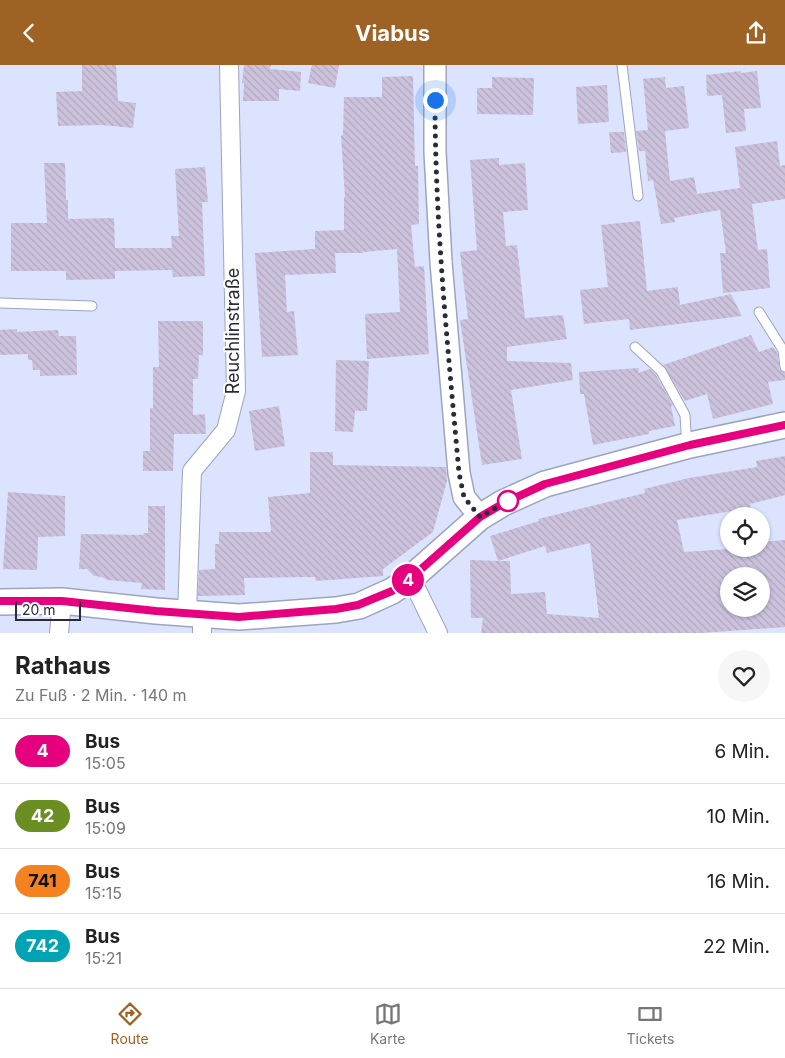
<!DOCTYPE html>
<html lang="de">
<meta charset="utf-8">
<style>
body{margin:0;font-family:Inter,sans-serif;background:#f6f6f6;color:#222;height:100vh;display:flex;flex-direction:column;font-size:19px;white-space:nowrap}
*{box-sizing:border-box;margin:0}
p{font-size:16px;color:#767676}
.icon{flex:none;width:28px;height:28px;fill:none;stroke:currentColor;stroke-width:2;stroke-linecap:round;stroke-linejoin:round}
.map{position:relative;height:568px;overflow:hidden}
.panel{display:flex;flex-direction:column;background:#fff;flex:1}
.panel>*{flex:none}
.badge{padding:0 10px;border-radius:16px;font-size:18px;line-height:32px}
.buttons{position:absolute;left:720px;top:442px;display:grid;gap:10px}
.buttons a{display:grid;place-items:center;width:50px;height:50px;border-radius:50%;background:#fff;box-shadow:0 1px 4px #0004;font-size:25px}
.scale{position:absolute;left:15px;bottom:12px;width:66px;box-sizing:border-box;padding-left:5px;border:2px solid #292c37;border-top:0;font-size:14px;line-height:18px;white-space:nowrap;color:#292c37;-webkit-text-stroke:4px #fff;paint-order:stroke}
.you{position:absolute;width:25px;height:25px;margin:-12px;border:4px solid #fff;border-radius:50%;background:#1a73e8;box-shadow:0 0 0 8px #1a73e833}
.map>.badge{position:absolute;translate:-50% -50%;box-shadow:0 0 0 2px #fff}
.round{display:grid;place-items:center;flex:none;width:52px;height:52px;border-radius:26px;background:#f6f6f6}
.head{display:flex;align-items:center;justify-content:space-between;height:85px;padding:0 15px}
h1{font-size:24px;font-weight:700;line-height:38px}
ul{padding:0;list-style:none}
li{display:flex;align-items:center;gap:15px;height:65px;padding:0 15px;border-top:1px solid #e0e0e0}
li div{flex:1}
li b{display:block;font-size:19px}
li em{font-style:normal}
li .badge{min-width:55px;font-weight:700;text-align:center}
header{display:flex;justify-content:space-between;align-items:center;height:65px;padding:0 15px;background:#9e6324;color:#fff;font-size:22px;font-weight:700}
.dock{display:flex;justify-content:space-around;align-items:center;height:70px;border-top:1px solid #e0e0e0;background:#fff;font-size:14px;color:#767676}
.dock a{display:grid;justify-items:center;gap:2px}
.dock .active{color:#9e6324}
.map>svg:first-child{display:block}
.building{fill:url(#building-back-hatch);fill-rule:evenodd}
.lines{fill:none;stroke-linecap:round;stroke-linejoin:round}
.service-casing{stroke:#9ca4be;stroke-width:11}
.minor-casing{stroke:#9ca4be;stroke-width:20}
.tertiary-casing{stroke:#9ca4be;stroke-width:24}
.secondary-casing{stroke:#9ca4be;stroke-width:28}
.service{stroke:#fff;stroke-width:9}
.minor{stroke:#fff;stroke-width:18}
.tertiary{stroke:#fff;stroke-width:21}
.secondary{stroke:#fff;stroke-width:25}
.line-casing{stroke:#fff;stroke-width:11}
.line{stroke:#e6007e;stroke-width:8}
.walk{stroke:#292c37;stroke-width:5;stroke-dasharray:0 9}
.stop-dot{fill:#fff;stroke:#e6007e;stroke-width:2.5}
.labels{text-anchor:middle;stroke-width:4;stroke-linejoin:round;paint-order:stroke}
.street-label{font-size:18px;fill:#292c37;stroke:#fff}
</style>
<header><svg class="icon" aria-label="back" viewBox="0 0 24 24"><path d="M15 5l-7 7 7 7"/></svg>Viabus<svg class="icon" aria-label="share" viewBox="0 0 24 24"><path d="M12 15V3M7 8l5-5 5 5M5 13v7h14v-7"/></svg></header>
<div class="map">
<svg width="785" height="568" viewBox="0 0 785 568">
<defs>
<pattern id="building-back-hatch" width="6" height="6" patternUnits="userSpaceOnUse" patternTransform="scale(1.25)"><rect width="6" height="6" fill="#ccc2dd"/><path d="M-1 5l2 2M0 0l6 6M5-1l2 2" fill="none" stroke="#afa7be"/></pattern>
</defs>
<rect width="100%" height="100%" fill="#dbe3ff"/>
<path class="building" d="M82,0h34l2,36 18,2 -3,25 -30,-3 -45,1 -2,-34 26,-1z
M244,0h27l-1,4 31,3 -1,19 -21,-2v12h-36l1,-18h-2z
M312,0h27l-4,23 -27,-5z
M741,6v2l16,-2 4,37 -17,1 2,22 -20,2 -4,-38 -15,1 -1,-21z
M413,11l2,90h3l1,58 -8,1 4,42 9,-1 5,88 -62,5 -2,-45 35,-2 -3,-63 -34,3v1h-28l1,20 -51,2 2,37 7,-1 4,44 -36,2 -7,-104 60,-4v-18l29,-1v-33h1l-4,-61 2,-1 1,-38h38v-20z
M492,12l42,1 -1,37 -56,-1v-26h15z
M665,12l1,11 18,-2 5,42 -24,3 5,50 24,-4 3,17 43,-6 -5,-41 42,-6 3,25 5,-1v34l-33,5 6,46 9,-1 3,39 -47,5 -3,-40h6l-6,-43 -46,8 1,4 -14,2 -8,-44 -5,1 -3,-30h-6l-3,-20 12,-1 -5,-51z
M607,20l2,37 -31,2 -2,-37z
M609,67h15l2,20 -15,1z
M499,93v7l26,-2 3,47 -25,2 3,34 11,-1 8,73 38,-3 4,24 -60,8v14l64,2 2,17 -62,10 11,69 -40,6 -22,-145 8,-1 -8,-67 17,-2 -7,-90z
M44,98h21l1,37h2v19l46,-1 1,30h57l-1,-12h8l-4,-67 30,-2 3,35h-6l3,74 -32,1 -1,-7 -57,1v8l-49,1v-9h-55v-48h36z
M640,156l7,70 31,-4 2,18 51,-11 11,22 -112,14 -1,-11 -45,5 -4,-34 28,-3 -7,-62z
M158,256h45v34h-4l-1,24h-5v36l12,-1 1,20h-32l-1,37h-30v-20h7v-43h3v-41h6z
M17,264v3l41,-2 1,6h17l1,39 -37,1v-6h-7l-1,-10h-4v-6l-28,1v-25z
M751,270l8,17 14,-5 4,5 3,18 5,3v7l-17,2 5,22 -60,15 -6,-25 -22,7 -22,-36z
M336,295l33,1 -2,50h-12l-2,21 -18,-1z
M639,303l-1,5 12,-4 6,6 17,30 -2,1 4,20 -26,5v3l-56,11 -9,-51h-4l-1,-22z
M279,341l6,40 -30,5 -6,-40z
M310,387h23v13l113,2 1,14 -14,51 -50,37v7l-67,5 -1,-4 -71,1 1,17 -47,1 1,-26 16,-1v-25h4v-12h52l-3,-35 42,-4z
M785,391v39l-35,9 1,4 -74,12 7,32 45,-3h32v-7l24,-2v87l-84,6h-220l2,-15h-12l-1,-58 28,1 -8,-25 49,-15 -1,-2 107,-26 -1,-4 45,-11 68,-11 -1,-6zM590,478l9,75 -52,-4 -2,-22 -34,2 -1,-33h-12l47,-15 2,7zM729,511h32v33h-32z
M8,427l57,4v40l-27,1 -1,33 -34,-1z
M148,441h17v84l-24,-1 1,-6 -35,-3 -5,-3 -8,-1 -7,-7h-8l2,-35 62,1 1,-2h4z"/>
<g class="lines">
<defs>
<path id="service" d="M622,0l16,131
M0,238l92,3
M759,247l24,38 2,17
M635,282l26,24 24,44 1,17 3,12"/>
<path id="minor" d="M411,513l27,55
M187,549l5,-143 34,-41 10,-39 -7,-326
M59,568l3,-32
M202,568v-18"/>
<path id="tertiary" d="M435,0v87l6,110 18,211 5,24 16,20"/>
<path id="secondary" d="M0,537l62,-1 94,10 83,6 97,-7 23,-4 33,-15 19,-13 69,-61 23,-14 42,-19 145,-39 95,-20"/>
</defs>
<use href="#service" class="service-casing"/>
<use href="#minor" class="minor-casing"/>
<use href="#tertiary" class="tertiary-casing"/>
<use href="#secondary" class="secondary-casing"/>
<use href="#service" class="service"/>
<use href="#minor" class="minor"/>
<use href="#tertiary" class="tertiary"/>
<use href="#secondary" class="secondary"/>
</g>
<g class="lines">
<defs>
<path id="line" d="M0,536h62l94,10 83,6 97,-8 22,-4 34,-14 19,-13 69,-61 24,-14 41,-19 145,-39 95,-20"/>
</defs>
<use href="#line" class="line-casing"/>
<use href="#line" class="line"/>
<path class="walk" d="M435,35c0,124 13,249 24,373l5,24 16,20 28,-16"/>
</g>
<circle class="stop-dot" cx="508" cy="436" r="10"/>
<g class="labels">
<g class="street-label">
<text transform="translate(233 266) rotate(-90)" y="6">Reuchlinstraße</text>
</g>
</g>
</svg>
<div class="buttons">
<a><svg class="icon" aria-label="locate" viewBox="0 0 24 24"><circle cx="12" cy="12" r="6"/><path d="M12 2v4M12 18v4M2 12h4M18 12h4"/></svg></a>
<a><svg class="icon" aria-label="layers" viewBox="0 0 24 24"><path d="M12 4l9 5-9 5-9-5zM3 14l9 5 9-5"/></svg></a>
</div>
<div class="scale">20 m</div>
<div class="you" style="left:435px;top:35px"></div>
<b class="badge" style="left:408px;top:515px;background:#e6007e;color:#fff">4</b>
</div>
<section class="panel">
<div class="head"><div><h1>Rathaus</h1><p>Zu Fuß · 2 Min. · 140 m</p></div><a class="round"><svg class="icon" aria-label="heart" viewBox="0 0 24 24"><path d="M12 20l-8-8c-3-5 5-10 8-4 3-6 11-1 8 4z"/></svg></a></div>
<ul>
<li><span class="badge" style="background:#e6007e;color:#fff">4</span><div><b>Bus</b><p>15:05</p></div><em>6 Min.</em></li>
<li><span class="badge" style="background:#6b8e23;color:#fff">42</span><div><b>Bus</b><p>15:09</p></div><em>10 Min.</em></li>
<li><span class="badge" style="background:#f58220;color:#111">741</span><div><b>Bus</b><p>15:15</p></div><em>16 Min.</em></li>
<li><span class="badge" style="background:#00a3b4;color:#fff">742</span><div><b>Bus</b><p>15:21</p></div><em>22 Min.</em></li>
</ul>
</section>
<nav class="dock">
<a class="active"><svg class="icon" aria-label="directions" viewBox="0 0 24 24"><path d="M12 3l9 9-9 9-9-9zM9 14v-3h6M13 9l2 2-2 2"/></svg>Route</a>
<a><svg class="icon" aria-label="map" viewBox="0 0 24 24"><path d="M3 6l6-2 6 2 6-2v14l-6 2-6-2-6 2zM9 4v14M15 6v14"/></svg>Karte</a>
<a><svg class="icon" aria-label="tickets" viewBox="0 0 24 24"><path d="M3 7h18v10H3zM15 7v10"/></svg>Tickets</a>
</nav>
